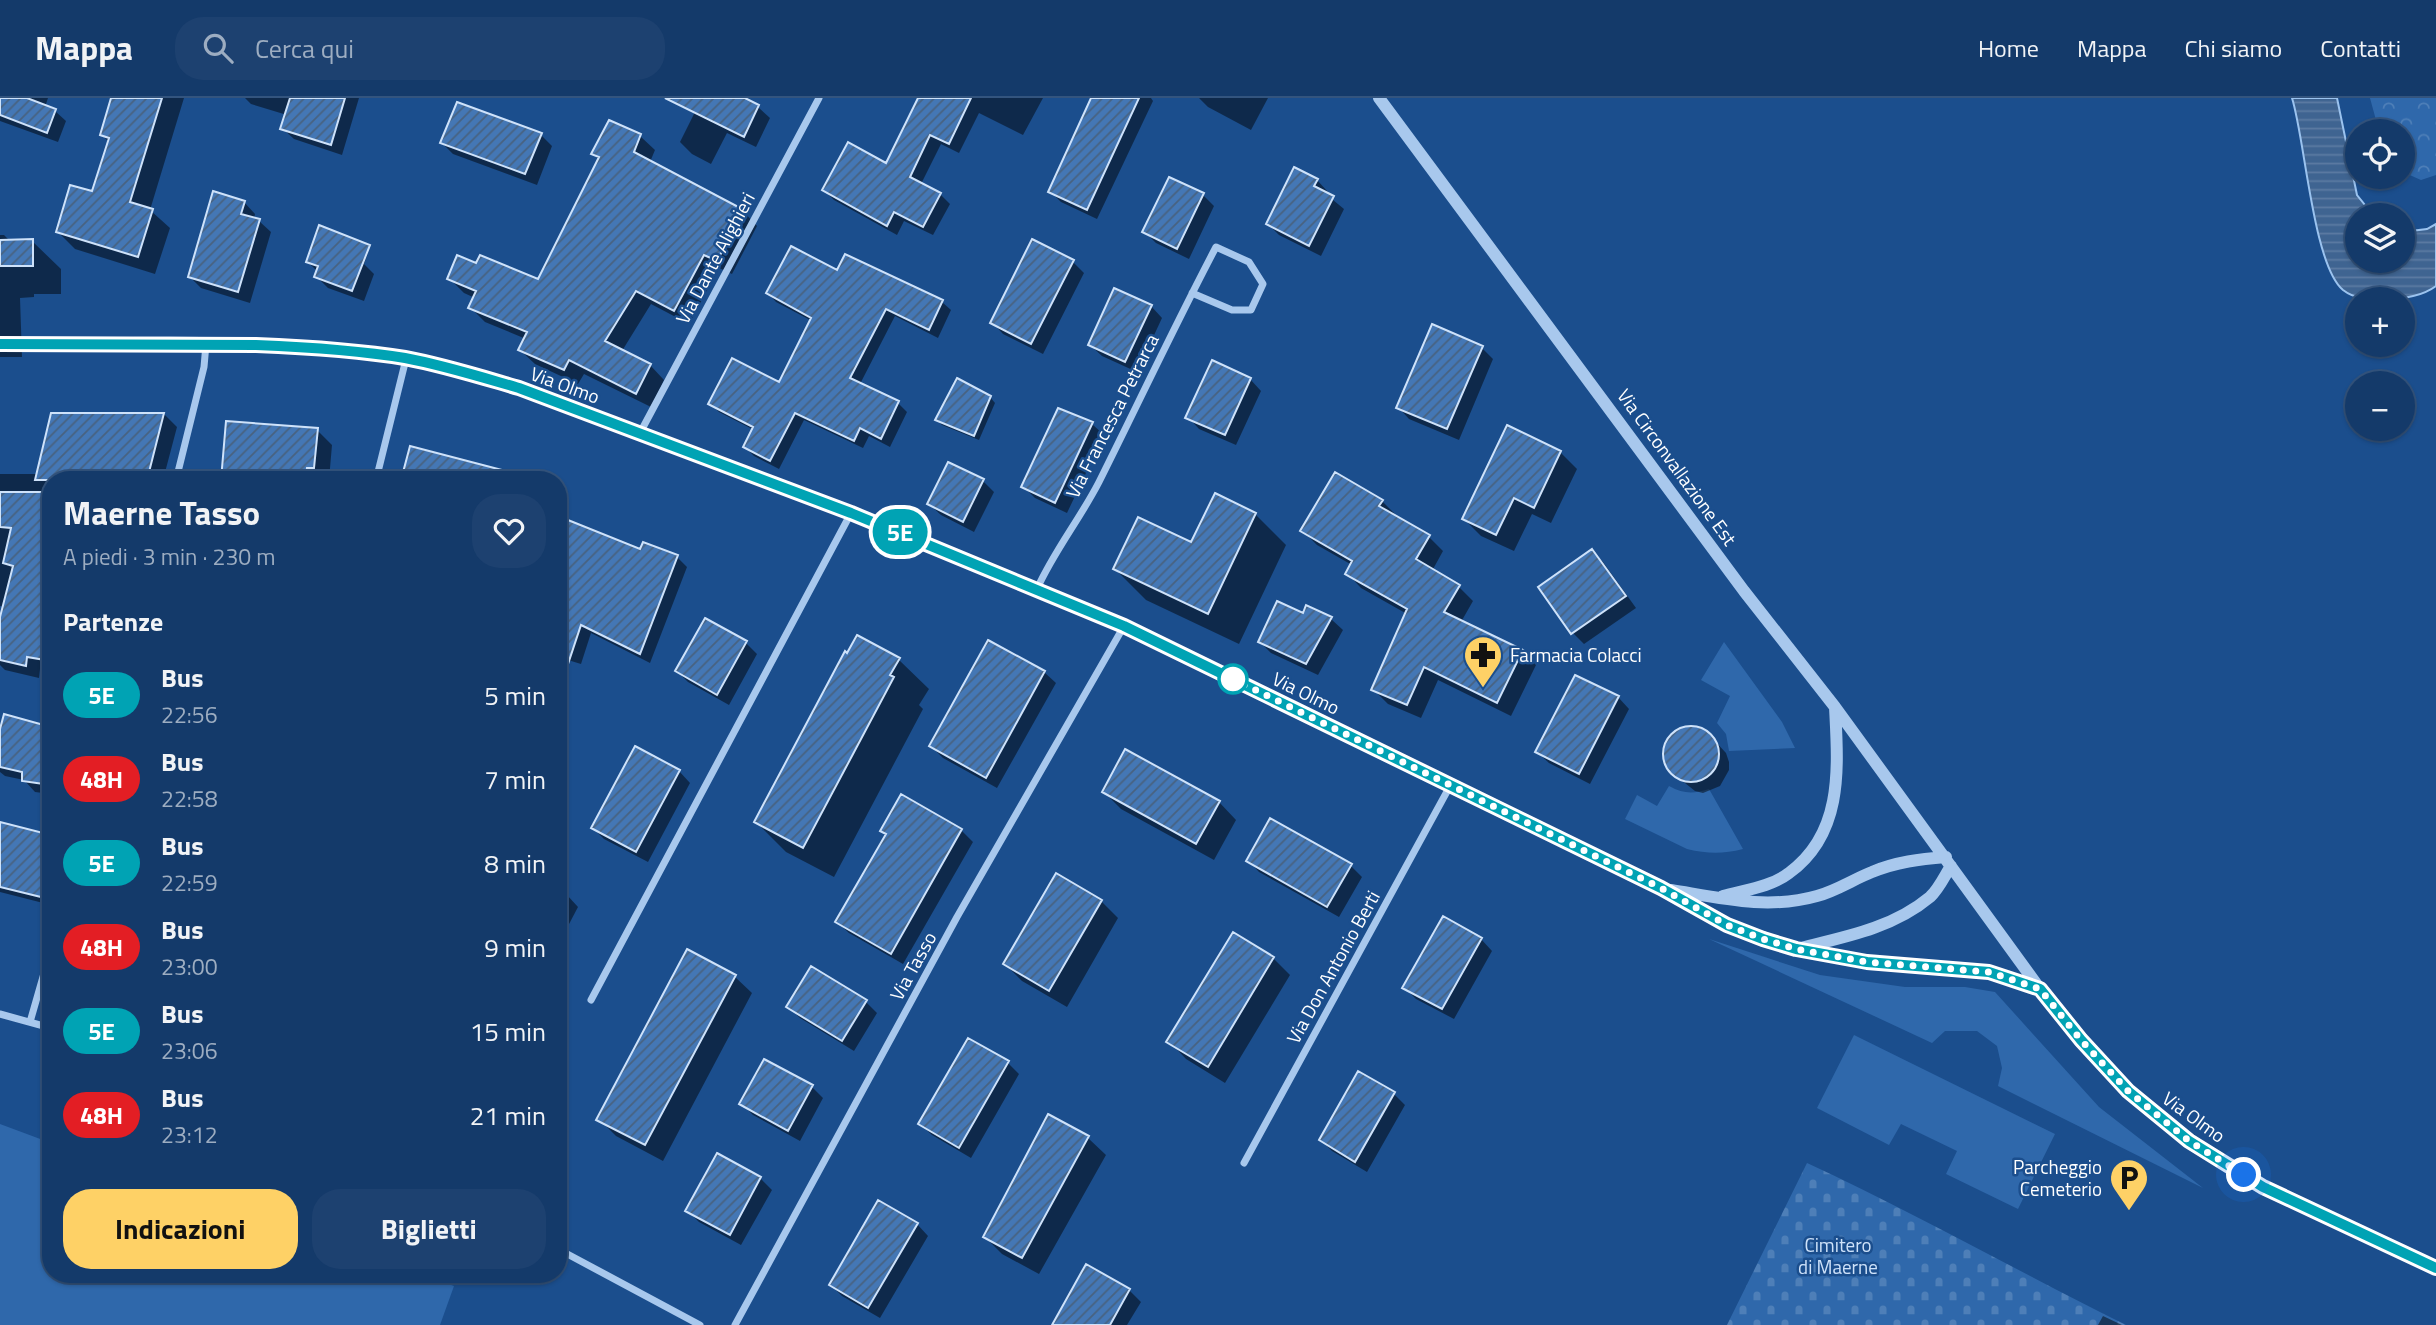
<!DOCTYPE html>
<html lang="it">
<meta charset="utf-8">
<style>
body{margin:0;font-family:"Titillium Web",sans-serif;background:#1d4170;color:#f1f3f6;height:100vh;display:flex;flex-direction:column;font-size:26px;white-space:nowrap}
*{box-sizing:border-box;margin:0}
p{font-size:23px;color:#9dadc1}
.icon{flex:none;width:38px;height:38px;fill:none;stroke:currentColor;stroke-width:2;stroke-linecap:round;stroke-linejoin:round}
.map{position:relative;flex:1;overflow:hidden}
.drawer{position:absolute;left:42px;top:373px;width:525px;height:812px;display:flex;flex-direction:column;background:#143a6a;border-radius:28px;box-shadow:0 2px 5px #0004,0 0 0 2px #33547e}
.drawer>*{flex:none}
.badge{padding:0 14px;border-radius:23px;font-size:24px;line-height:46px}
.fabs{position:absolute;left:2345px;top:21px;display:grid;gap:14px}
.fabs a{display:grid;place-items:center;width:70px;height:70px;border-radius:50%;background:#143a6a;box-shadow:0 2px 5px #0004,0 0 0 2px #33547e;font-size:35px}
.you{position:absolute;width:35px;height:35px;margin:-18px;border:5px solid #fff;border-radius:50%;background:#1a73e8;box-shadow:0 0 0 10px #1a73e833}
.map>.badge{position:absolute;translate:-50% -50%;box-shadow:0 0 0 4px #fff}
h2{padding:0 21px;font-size:26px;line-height:63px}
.round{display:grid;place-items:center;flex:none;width:74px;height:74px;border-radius:28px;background:#1d4170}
.head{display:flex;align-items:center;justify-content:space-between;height:119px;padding:0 21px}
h1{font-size:33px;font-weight:700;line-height:52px}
.action{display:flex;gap:14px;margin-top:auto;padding:14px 21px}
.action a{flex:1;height:80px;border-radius:28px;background:#fed166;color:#111;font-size:28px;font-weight:700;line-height:80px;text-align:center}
.action a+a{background:#1d4170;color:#f1f3f6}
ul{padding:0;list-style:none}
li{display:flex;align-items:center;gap:21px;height:84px;padding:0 21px}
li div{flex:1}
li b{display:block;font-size:26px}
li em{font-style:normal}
li .badge{min-width:77px;font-weight:700;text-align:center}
header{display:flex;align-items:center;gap:42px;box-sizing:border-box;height:98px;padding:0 35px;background:#143a6a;border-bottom:2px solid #33547e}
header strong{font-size:33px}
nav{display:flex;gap:38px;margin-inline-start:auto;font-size:24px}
.search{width:490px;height:63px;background:#1d4170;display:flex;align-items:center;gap:18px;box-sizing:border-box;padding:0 24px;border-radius:28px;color:#9dadc1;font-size:26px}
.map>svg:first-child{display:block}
.grass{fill:#2f68ab}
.cemetery{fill:url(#cemetery-stones)}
.park{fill:url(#park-crowns)}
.water{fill:url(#water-rules);stroke:#9bc3ef;stroke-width:2}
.shadow{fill:#0007}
.building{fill:url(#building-hatch);stroke:#cee2fa;stroke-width:2}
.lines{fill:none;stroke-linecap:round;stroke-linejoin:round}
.minor{stroke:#a8c8ed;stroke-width:7}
.tertiary{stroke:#a8c8ed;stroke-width:12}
.line-casing{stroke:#fff;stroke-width:16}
.line{stroke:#00a3b4;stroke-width:10}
.walk{stroke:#fff;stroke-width:7;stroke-dasharray:0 12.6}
.stop-dot{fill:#fff;stroke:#00a3b4;stroke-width:3.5}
.labels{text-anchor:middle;stroke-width:5;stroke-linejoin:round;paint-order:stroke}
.street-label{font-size:19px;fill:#fff;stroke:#1b4e8d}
.poi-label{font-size:19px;fill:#fff;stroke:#1b4e8d;text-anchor:start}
.park-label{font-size:19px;fill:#cee2fa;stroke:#1b4e8d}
</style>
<header>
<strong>Mappa</strong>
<div class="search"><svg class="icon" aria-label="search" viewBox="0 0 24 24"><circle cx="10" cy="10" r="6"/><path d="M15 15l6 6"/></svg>Cerca qui</div>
<nav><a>Home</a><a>Mappa</a><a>Chi siamo</a><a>Contatti</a></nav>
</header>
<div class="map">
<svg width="2436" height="1227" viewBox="0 0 2436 1227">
<defs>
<pattern id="cemetery-stones" width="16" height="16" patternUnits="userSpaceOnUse" patternTransform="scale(1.75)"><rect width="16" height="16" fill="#2f68ab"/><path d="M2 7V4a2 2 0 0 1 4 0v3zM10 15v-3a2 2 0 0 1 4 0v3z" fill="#4e7fb8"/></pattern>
<pattern id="park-crowns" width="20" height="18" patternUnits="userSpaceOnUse" patternTransform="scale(1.75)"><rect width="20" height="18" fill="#2f68ab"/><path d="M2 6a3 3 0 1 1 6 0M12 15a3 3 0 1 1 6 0" fill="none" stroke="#4e7fb8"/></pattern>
<pattern id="water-rules" width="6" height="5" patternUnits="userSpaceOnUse" patternTransform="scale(1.75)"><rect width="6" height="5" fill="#3f6491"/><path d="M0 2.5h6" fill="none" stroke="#5c7ba2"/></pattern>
<pattern id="building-hatch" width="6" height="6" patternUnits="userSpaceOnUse" patternTransform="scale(1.75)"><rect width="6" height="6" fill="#4477b5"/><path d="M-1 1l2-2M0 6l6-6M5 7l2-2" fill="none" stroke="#486280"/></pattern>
</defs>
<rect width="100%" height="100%" fill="#1b4e8d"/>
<path class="grass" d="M1724,544l58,80 13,26 -66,3 -3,-17 -9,-11 13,-27 -29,-16z
M1669,688c15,8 24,8 40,3l34,60c-20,5 -35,5 -56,0l-62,-30 12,-24 20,11z
M1709,841l111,36 85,12h60l30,5 104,115 104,81 -205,-102 4,-18 -5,-22 -20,-15h-32l-13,12z
M1854,937l201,99 -37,75 -72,-35 11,-23 -56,-27 -12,21 -72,-37z
M0,1026l51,19v131h370l33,12 -14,39h-440z"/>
<path class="cemetery" d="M1807,1065c108,50 212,109 319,162h-399z"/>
<path class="park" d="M2370,0h66v77l-15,5 -18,-8v-41h-24z"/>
<path class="water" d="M2292,0h45l20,97 16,20h-16v46h46v-29l24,-3 9,-5v62c-15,11 -33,13 -51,13 -15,0 -29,1 -42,-9 -30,-25 -38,-151 -51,-192z"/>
<path class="shadow" d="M0,0h48l-3,9 10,4 11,10 -8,21 -58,-21z
M113,0h71l-34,112 20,18 -15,46 -80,-25 -17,-17 35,-39 16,-51 -7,-7z
M245,0h114l-17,57 -48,-16 -12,-11 5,-13 -36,-11z
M702,0h43l13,9 12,11 -14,29 -29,-14 -16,31 -19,-10 -12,-12z
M920,0h123l-20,37 -44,-22 -20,40 -18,-9 -20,40 19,10 10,10 -17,31 -29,-14 -7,14 -63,-35 -10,-10 63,-24z
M1093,0h58l2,3 -56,118 -36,-17 -11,-11z
M1199,0h69l-17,32 -43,-23z
M541,37l11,11 -15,39 -84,-31 -11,-11z
M640,38l15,14 -5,12 93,49 14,15 -25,48 -13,-6 -30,56 -38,-20 -29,47 28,14 14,15 -13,27 -67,-33 -6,10 -43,-20 -15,-14 6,-11 -41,-17 -14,-14 4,-10 -11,-5 -15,-15 28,-13 61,16 62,-121 -7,-6z
M1317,82l11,12 -1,3 17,14 -23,47 -42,-21 -11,-11z
M1203,97l11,11 -25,53 -33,-16 -11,-11z
M244,104l11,12 -1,5 5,2 12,11 -21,71 -49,-15 -11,-11z
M0,137h4l6,6h22l29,28v25h-27v3l-14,1 2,59h-22z
M357,144l11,11 -4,11 10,10 -10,27 -36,-13 -12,-12 2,-4 -10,-10z
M846,158l96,46 9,8 -13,28 -43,-22 -35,68 38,19 9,9 -17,35 -21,-11 -6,12 -59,-28 -25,49 -25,-13 -9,-9 9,-17 -35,-18 -9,-9 70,-19 32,-63 -36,-19 -8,-9 69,-20z
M1073,164l11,11 -41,81 -40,-20 -11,-12z
M1151,208l11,12 -25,54 -35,-16 -12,-11z
M1482,250l11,11 -34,81 -50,-21 -11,-12z
M1250,281l11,12 -25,54 -37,-16 -11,-12z
M990,299l5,6 -16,37 -37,-15 -5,-5z
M164,316l13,13 -14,53h-112v191l-11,-2 -1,9 -34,-8 -5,-5v-41l4,-17 -4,-1v-132h38z
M1092,326l12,11 -37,78 -32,-15 -12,-12z
M317,332l15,15 -3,35h-106z
M411,350l114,32h-122z
M1560,354l17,17 -26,54 -19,-9 -18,37 -33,-15 -17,-17z
M983,383l11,11 -20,40 -33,-17 -12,-11z
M1382,403l14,14 -1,2 34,20 14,14 -11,20 27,16 14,14 -12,21 61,29 14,14 -25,51 -73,-36 -17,38 -33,-14 -15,-15 34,-75 -46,-26 -14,-15 5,-8 -35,-20 -14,-14z
M1255,416l31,31 -47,99 -93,-44 -31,-31 77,-24z
M558,420l83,33 36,6 10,10 -37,96 -59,-30 -10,31 -23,-7z
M1591,453l12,11 33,46 -52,36 -11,-11 -33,-46z
M1307,510l24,11 12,11 -25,45 -47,-22 -11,-11 44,-27z
M858,539l41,23 30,29 -10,16 4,4 -89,168 -48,-25 -30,-30z
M746,545l11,11 -28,51 -41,-23 -11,-11z
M1044,574l12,11 -59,105 -54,-30 -12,-12z
M1618,599l11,12 -39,75 -41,-21 -12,-11z
M1690,629l9,1 15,12 12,13 3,9v8l-9,16 -17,7 -8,-2 -15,-12 -12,-12 -4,-9v-9l9,-16z
M51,630v66l-16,-2 -11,-12 -19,-4 -5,-4v-35z
M679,673l11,12 -42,79 -44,-23 -11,-11z
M1104,694l115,10 17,18 -22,40 -93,-51z
M902,699l59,33 12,12 -70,122 -54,-31 -12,-11 50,-86 -5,-5z
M0,726l51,13v68l-51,-13z
M1248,762l103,6 11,11 -23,40 -80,-45z
M558,793l9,4 11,12 -20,38z
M1101,803l17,17 -51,89 -45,-26 -17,-17z
M1481,841l11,12 -38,68 -38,-20 -12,-12z
M1273,860l17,17 -65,108 -39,-24 -17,-18z
M734,878l18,17 -89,168 -47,-25 -17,-17z
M866,904l11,11 -23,38 -54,-33 -12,-12z
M1008,965l11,11 -48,84 -39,-23 -12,-11z
M812,989l11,11 -23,43 -47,-26 -11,-11z
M1394,996l11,11 -38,67 -35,-21 -11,-11z
M1048,1018l40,22 18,17 -67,119 -37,-20 -17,-17z
M760,1080l12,12 -31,55 -42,-23 -11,-11z
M917,1126l11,12 -48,82 -38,-22 -11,-11z
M1129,1192l12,12 -14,23h-73z
M2103,1218l19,9h-24z"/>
<path class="building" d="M0,0h27l29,11 -9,24 -47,-18z
M111,0h51l-32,104 23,7 -15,48 -82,-25 14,-47 22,6 17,-53 -9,-3z
M290,0h55l-14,47 -51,-16z
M665,0h80l14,7 -15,32z
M918,0h53l-22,46 -19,-9 -20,42 31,16 -18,34 -29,-15 -7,14 -65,-36 26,-48 38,21z
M1091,0h48l-52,112 -39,-18z
M457,4l85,31 -17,41 -85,-31z
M609,22l32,14 -7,18 110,58 -27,51 -13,-6 -30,56 -38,-20 -31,50 46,23 -15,30 -67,-34 -5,10 -46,-20 9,-18 -59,-24 8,-17 -29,-12 10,-24 19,8 4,-8 58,24 61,-122 -8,-3z
M1294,69l24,12 -4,7 20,10 -25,50 -43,-22z
M1169,79l35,16 -27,56 -35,-17z
M213,93l32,10 -4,13 19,5 -22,73 -50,-15z
M319,127l51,20 -18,46 -38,-14 4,-11 -12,-4z
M33,141v27h-33v-26z
M1032,141l42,21 -43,84 -41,-21z
M791,148l46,24 8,-16 98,46 -14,30 -43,-21 -36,69 49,23 -18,38 -21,-11 -6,13 -59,-28 -25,48 -27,-14 10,-20 -45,-23 24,-46 47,24 32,-64 -45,-25z
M1114,190l38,17 -27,57 -37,-17z
M1432,226l51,22 -36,83 -51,-21z
M1212,262l39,18 -26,57 -40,-17z
M957,280l34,18 -17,40 -39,-16z
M1058,310l35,14 -38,81 -34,-16z
M51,315h113l-17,67h-112z
M226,323l92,7 -4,40h-7l-2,12h-84z
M1507,327l54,26 -27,57 -20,-10 -18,37 -34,-16z
M410,348l92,24 -1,10h-100z
M948,364l36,17 -21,43 -36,-18z
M1335,374l48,28 -4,6 51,29 -14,24 44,26 -16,27 79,38 -26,53 -73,-36 -17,38 -36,-15 36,-81 -62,-35 7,-13 -52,-30z
M0,394h51v169l-24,-4 -1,9 -26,-6v-43l13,-51 -10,-3 8,-35 -11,-1z
M1215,395l41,20 -48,101 -95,-45 25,-52 53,25z
M558,418l82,33 3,-7 35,13 -38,99 -59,-29 -18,54 -5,-1z
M1592,451l34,47 -55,38 -33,-47z
M1277,503l26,12 3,-8 26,12 -26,47 -48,-22z
M705,520l42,23 -30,54 -42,-24z
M857,537l43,23 -10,17 4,2 -91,171 -49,-26 91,-171 2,2z
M988,542l57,31 -59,107 -57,-32z
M1575,577l44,21 -40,78 -44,-22z
M4,616l47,13v58l-29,-4v-9l-22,-5v-38z
M1663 656a28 28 0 1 1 56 0a28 28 0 1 1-56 0Z
M635,648l45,24 -44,82 -45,-24z
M1125,651l95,52 -24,43 -94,-52z
M901,696l61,35 -71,125 -56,-32 51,-88 -6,-3z
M1270,720l82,46 -25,43 -81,-46z
M0,724l51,13v38l-6,25 -45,-11z
M1056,775l46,27 -53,91 -46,-27z
M1443,818l39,22 -40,71 -40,-21z
M1233,834l41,25 -66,110 -42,-25z
M687,851l49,26 -91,170 -49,-25z
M811,868l56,34 -25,41 -56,-34z
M968,940l41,23 -50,87 -41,-24z
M764,961l49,26 -25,46 -49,-27z
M1358,973l37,21 -40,70 -36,-22z
M1048,1016l41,22 -67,122 -39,-21z
M717,1055l44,24 -31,58 -45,-24z
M878,1102l40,23 -50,85 -39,-23z
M1086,1166l44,25 -20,36h-58z"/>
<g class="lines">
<path class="minor" d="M640,335l179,-335
M176,382l28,-113 2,-23
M376,382l30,-121
M1037,491c17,-38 43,-70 62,-107 39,-78 76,-157 117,-235l33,15 14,22 -12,26h-19l-40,-17
M591,902l260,-487
M0,916l51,14
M30,924l21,-73
M1244,1065l206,-377
M558,1151l142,76
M735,1227l222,-408 167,-291"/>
<path class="tertiary" d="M1379,0l365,493 91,116 205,282 41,51 47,51 61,50 74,46 173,81
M0,246c134,0 272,-8 405,14 39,7 76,19 114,30l332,125 273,113 537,262 66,37 69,24 71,13 122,10 51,17
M1671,792c49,8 97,20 146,6 19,-5 37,-17 55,-24 24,-10 48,-13 74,-15
M1723,798c22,-6 48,-9 66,-23 55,-40 49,-106 46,-166
M1800,850c45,-11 93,-20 130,-51 9,-8 15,-22 21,-31"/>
</g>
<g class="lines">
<defs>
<path id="line" d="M0,246l256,1c49,2 100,5 149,13 38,7 76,19 114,30l332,125 273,113 537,262 66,37 36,14 33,10 71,13 122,10 51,17 41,51 47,51 61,50 74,46 173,81"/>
</defs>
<use href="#line" class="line-casing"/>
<use href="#line" class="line"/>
<path class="walk" d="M1233,581l428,209 66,37 36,14 33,10 71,13 122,10 51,17 41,51 47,51 61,50 55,34"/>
</g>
<defs>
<symbol id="pharmacy-pin" viewBox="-11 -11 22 30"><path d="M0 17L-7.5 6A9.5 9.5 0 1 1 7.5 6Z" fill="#fed166" stroke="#1b4e8d"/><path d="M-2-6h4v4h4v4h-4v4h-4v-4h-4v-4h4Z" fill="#111"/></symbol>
<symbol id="parking-pin" viewBox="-11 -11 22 30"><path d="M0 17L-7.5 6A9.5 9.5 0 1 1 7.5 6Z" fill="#fed166" stroke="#1b4e8d"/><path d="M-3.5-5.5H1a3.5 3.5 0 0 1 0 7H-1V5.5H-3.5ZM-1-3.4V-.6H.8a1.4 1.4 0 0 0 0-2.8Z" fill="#111"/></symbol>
</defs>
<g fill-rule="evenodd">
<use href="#pharmacy-pin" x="1461" y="535" width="44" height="60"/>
<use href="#parking-pin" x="2107" y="1058" width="44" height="60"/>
</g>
<circle class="stop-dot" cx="1233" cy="581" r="14"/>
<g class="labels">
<g class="street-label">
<text transform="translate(715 160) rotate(-62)" y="7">Via Dante Alighieri</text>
<text transform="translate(565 287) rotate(20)" y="7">Via Olmo</text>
<text transform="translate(1112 318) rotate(-63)" y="7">Via Francesca Petrarca</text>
<text transform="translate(1677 369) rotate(54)" y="7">Via Circonvallazione Est</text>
<text transform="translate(1306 595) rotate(26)" y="7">Via Olmo</text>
<text transform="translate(913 868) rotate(-61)" y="7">Via Tasso</text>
<text transform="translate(1333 869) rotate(-61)" y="7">Via Don Antonio Berti</text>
<text transform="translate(2194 1019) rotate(36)" y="7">Via Olmo</text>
</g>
<g class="poi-label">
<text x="1510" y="564">Farmacia Colacci</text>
<text x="2102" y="1076" text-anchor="end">Parcheggio<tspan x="2102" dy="22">Cemeterio</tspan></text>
</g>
<g class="park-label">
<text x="1838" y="1154">Cimitero<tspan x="1838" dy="22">di Maerne</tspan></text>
</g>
</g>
</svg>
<div class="fabs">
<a><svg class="icon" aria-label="locate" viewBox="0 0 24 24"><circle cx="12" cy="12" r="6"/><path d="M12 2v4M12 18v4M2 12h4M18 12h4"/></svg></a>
<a><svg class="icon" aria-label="layers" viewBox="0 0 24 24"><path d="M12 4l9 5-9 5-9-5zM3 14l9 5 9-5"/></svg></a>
<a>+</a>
<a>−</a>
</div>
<div class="you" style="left:2244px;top:1077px"></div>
<b class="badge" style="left:900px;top:434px;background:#00a3b4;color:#fff">5E</b>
<section class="drawer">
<div class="head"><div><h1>Maerne Tasso</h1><p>A piedi · 3 min · 230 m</p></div><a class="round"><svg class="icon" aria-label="heart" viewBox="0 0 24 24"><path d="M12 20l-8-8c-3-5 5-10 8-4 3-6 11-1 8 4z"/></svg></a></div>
<h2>Partenze</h2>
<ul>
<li><span class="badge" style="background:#00a3b4;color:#fff">5E</span><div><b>Bus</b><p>22:56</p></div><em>5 min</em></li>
<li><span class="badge" style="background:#e31e24;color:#fff">48H</span><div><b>Bus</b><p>22:58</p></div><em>7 min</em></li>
<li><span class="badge" style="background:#00a3b4;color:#fff">5E</span><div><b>Bus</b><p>22:59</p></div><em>8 min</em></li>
<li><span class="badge" style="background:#e31e24;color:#fff">48H</span><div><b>Bus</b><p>23:00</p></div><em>9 min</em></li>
<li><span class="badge" style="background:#00a3b4;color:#fff">5E</span><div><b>Bus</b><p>23:06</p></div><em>15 min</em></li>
<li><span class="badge" style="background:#e31e24;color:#fff">48H</span><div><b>Bus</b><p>23:12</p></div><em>21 min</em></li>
</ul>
<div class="action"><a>Indicazioni</a><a>Biglietti</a></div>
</section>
</div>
